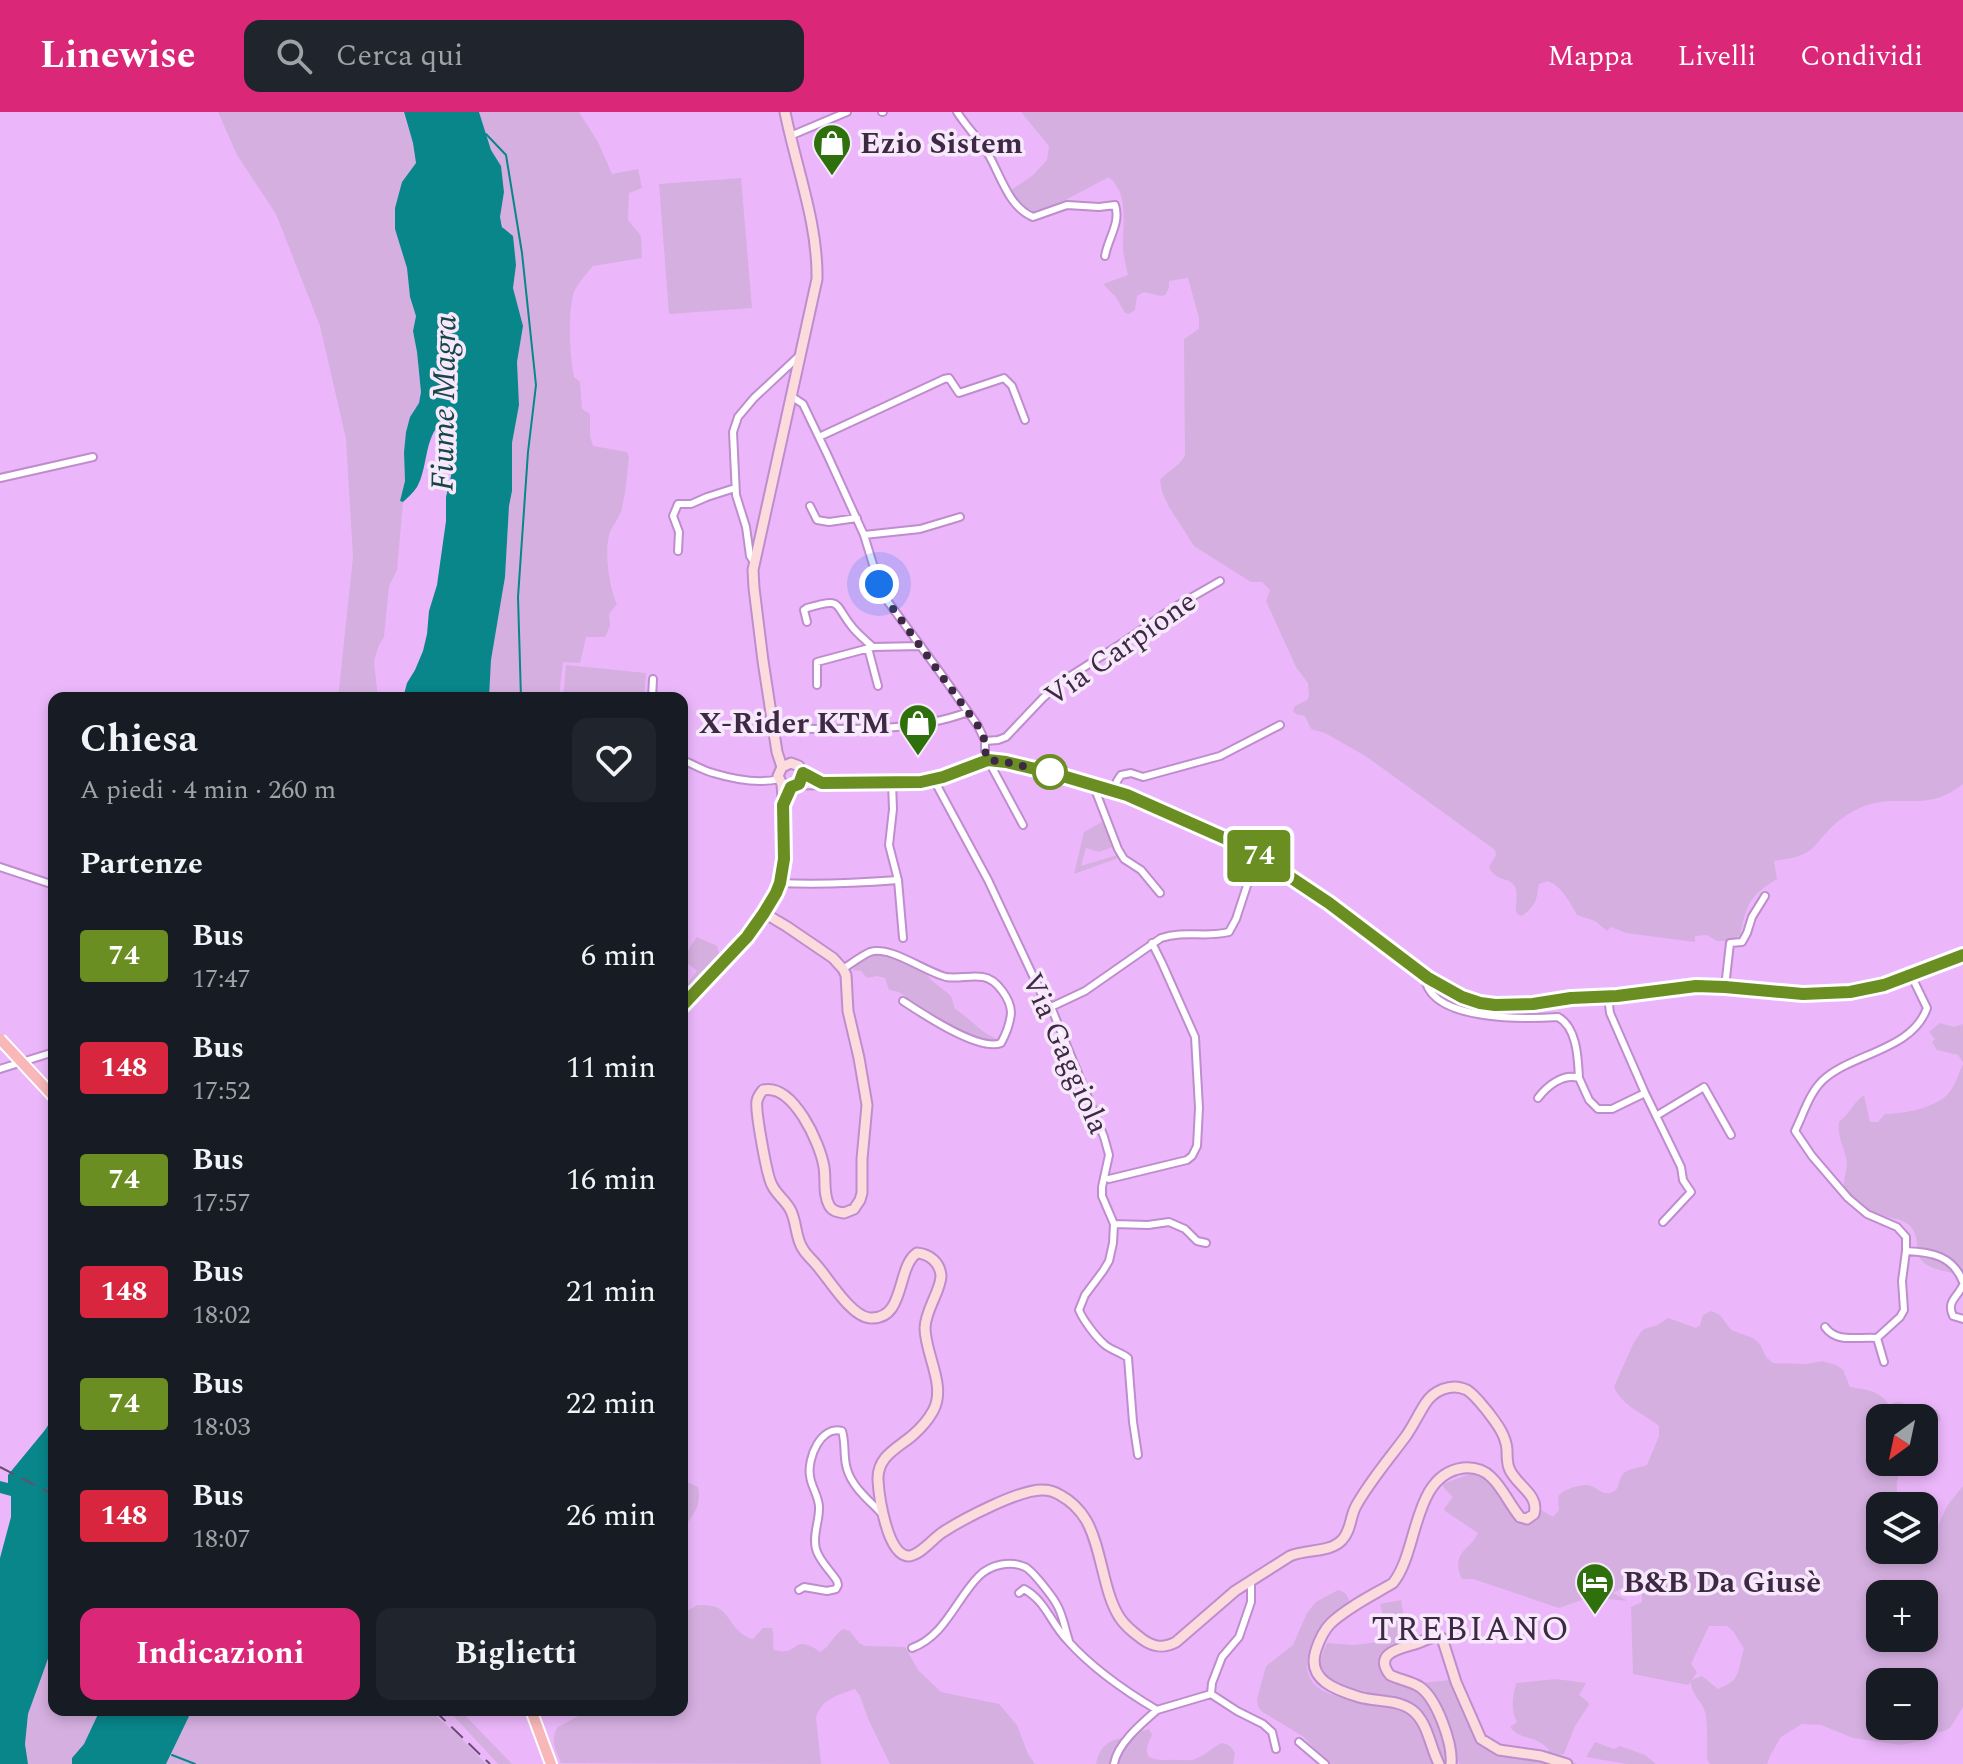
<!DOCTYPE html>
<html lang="it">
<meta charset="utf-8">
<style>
body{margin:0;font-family:Spectral,serif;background:#20242c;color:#f1f3f6;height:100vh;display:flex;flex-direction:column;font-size:30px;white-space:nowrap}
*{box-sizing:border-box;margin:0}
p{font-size:26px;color:#9ea1a6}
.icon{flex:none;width:44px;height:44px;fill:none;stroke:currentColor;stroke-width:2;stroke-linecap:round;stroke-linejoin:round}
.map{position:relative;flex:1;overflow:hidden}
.drawer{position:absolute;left:48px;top:580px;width:640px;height:1024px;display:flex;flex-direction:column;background:#171b24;border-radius:16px;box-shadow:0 4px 12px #0003}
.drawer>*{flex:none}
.badge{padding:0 16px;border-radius:6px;font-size:28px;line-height:52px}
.needle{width:52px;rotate:213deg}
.tools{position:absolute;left:1866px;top:1292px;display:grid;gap:16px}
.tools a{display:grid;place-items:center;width:72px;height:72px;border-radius:16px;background:#171b24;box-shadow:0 4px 12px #0003;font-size:40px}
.you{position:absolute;width:40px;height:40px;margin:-20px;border:6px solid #fff;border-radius:50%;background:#1a73e8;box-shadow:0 0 0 12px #1a73e833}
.map>.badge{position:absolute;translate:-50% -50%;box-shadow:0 0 0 4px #fff}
h2{padding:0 32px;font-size:30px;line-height:72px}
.round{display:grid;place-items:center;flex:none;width:84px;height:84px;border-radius:16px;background:#20242c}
.head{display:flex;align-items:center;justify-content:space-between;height:136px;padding:0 32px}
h1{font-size:38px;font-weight:700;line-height:60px}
.cta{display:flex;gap:16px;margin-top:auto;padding:16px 32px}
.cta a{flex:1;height:92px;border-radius:16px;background:#db2777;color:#fff;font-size:32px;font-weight:700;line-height:92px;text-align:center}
.cta a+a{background:#20242c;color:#f1f3f6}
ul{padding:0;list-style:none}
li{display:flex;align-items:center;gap:24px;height:112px;padding:0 32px}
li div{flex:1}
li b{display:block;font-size:30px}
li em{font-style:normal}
li .badge{min-width:88px;font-weight:700;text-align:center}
header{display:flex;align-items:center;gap:48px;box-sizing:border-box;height:112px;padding:0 40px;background:#db2777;color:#fff}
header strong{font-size:38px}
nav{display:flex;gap:44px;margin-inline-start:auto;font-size:28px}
.search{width:560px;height:72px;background:#20242c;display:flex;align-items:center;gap:20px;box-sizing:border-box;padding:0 28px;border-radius:16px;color:#9ea1a6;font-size:30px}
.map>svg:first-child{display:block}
.green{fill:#d5afe0;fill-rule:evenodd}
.water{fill:#08868a}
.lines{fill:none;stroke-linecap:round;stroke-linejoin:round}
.stream{stroke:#08868a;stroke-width:2}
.street-casing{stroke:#bf8dce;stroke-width:10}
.secondary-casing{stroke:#bf8dce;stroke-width:13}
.primary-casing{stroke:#fff;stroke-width:14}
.street{stroke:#fff;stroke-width:6}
.secondary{stroke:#fcdbdc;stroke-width:9}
.primary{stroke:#f8b7b9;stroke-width:10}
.rail{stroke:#6a4e72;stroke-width:2;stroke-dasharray:16 8;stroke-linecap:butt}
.primary-bridge-casing{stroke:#fff;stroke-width:14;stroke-linecap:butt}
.primary-bridge{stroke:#f8b7b9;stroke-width:10}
.line-casing{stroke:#fff;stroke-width:18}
.line{stroke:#6b8e23;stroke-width:12}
.walk{stroke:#3d2943;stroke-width:8;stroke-dasharray:0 14.4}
.stop-dot{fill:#fff;stroke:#6b8e23;stroke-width:4}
.labels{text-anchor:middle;stroke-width:7;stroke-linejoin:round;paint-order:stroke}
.poi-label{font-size:30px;font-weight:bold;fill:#3d2943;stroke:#f7e8fc;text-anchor:start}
.street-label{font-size:30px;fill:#3d2943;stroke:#f7e8fc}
.water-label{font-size:32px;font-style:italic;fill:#174648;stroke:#f7e8fc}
.quarter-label{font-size:34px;letter-spacing:2px;fill:#3d2943;stroke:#f7e8fc}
</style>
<header>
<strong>Linewise</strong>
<div class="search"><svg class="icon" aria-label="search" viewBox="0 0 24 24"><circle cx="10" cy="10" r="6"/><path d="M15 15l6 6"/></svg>Cerca qui</div>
<nav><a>Mappa</a><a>Livelli</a><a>Condividi</a></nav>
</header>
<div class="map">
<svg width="1963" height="1652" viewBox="0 0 1963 1652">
<rect width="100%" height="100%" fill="#ebb7fa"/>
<path class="green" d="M218,0h185l10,31 3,20 -14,19 -7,26v21l12,39 3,29 6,19 -3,15 4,21 4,40 -2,11 -9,14 -4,15 -2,20 1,29 -5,20 3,1 -6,68 -8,16 -5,51 -5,8 -5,16 4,37h-40l15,-141 -7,-118 -26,-113 -44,-112 -39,-59z
M479,0h100l19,30 14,32 26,-5 4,19 -13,5 -1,27 13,16 1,22 -49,8c-6,7 -15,17 -19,26 -7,23 -4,62 0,85l6,5 2,27 8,5v22l3,10 34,6 2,5c-2,17 -3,34 -7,51 -2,9 -7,14 -11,22 -8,16 -2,58 6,74l-8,10 1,12 -5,11h-19l-6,26 -17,-1 -4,36h-70l2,-38 14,-83 4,-71 3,-15v-48l7,-38 -2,-43 6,-36 -10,-38 3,-24 -16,-47 4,-25 -3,-25 -10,-17z
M1021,0h942v672c-37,30 -63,8 -101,23 -14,6 -25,14 -35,25 -6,6 -11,14 -18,19 -10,7 -23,8 -35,10l3,18c-28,17 -30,25 -37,56l-9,6h-14l-10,-6 -12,1v6l-69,-9 -15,-6 -4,4 -12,-10 -18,-6c-8,-13 -14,-28 -29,-34l-9,3c-3,17 -2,20 -17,32l-5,-2c-3,-9 2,-18 -2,-27 -5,-11 -19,-4 -26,-20l7,-12 -1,-5 -128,-93 -42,-24 -14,-4 -6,-13 -9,-2 -3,-3 2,-5 12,-6 2,-4 -1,-13 -12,-16 -30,-66 4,-11 -8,-8h-11l-57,-36 -25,-39 -7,-15 -2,-12c8,-10 20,-13 25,-25l-1,-116 15,-10v-11l-11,-40 -19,3v7l-4,7 -5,1 -16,-4 -7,4 -2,14 -6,4 -4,-1 -9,-16 -13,-13 25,-9c-2,-9 -4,-17 -5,-25 -1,-25 7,-55 -14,-73l-70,37c-18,-2 -21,-10 -28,-24l21,-14 15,-16 2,-14z
M741,66l11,130 -83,6 -10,-130z
M566,553l80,8 -2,25h-81z
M1102,710l11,25 -14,5 -13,-4 -5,18 36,-11 1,3 -44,16 10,-42z
M697,825l20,9 3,12 -34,37 -4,-3v-2l15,-19 -15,-12z
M876,843l14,2 36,16 4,6 21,17 4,13c15,9 25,23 40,29v3c-23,1 -60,-22 -78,-35 -10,-8 -14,-15 -28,-16l-4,-12 -8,-2 -10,2 -6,-7 -8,-1 5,-7z
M1940,911l14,4 9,-3v38l-5,-7 -21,-5 -5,-8 3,-3 -6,-7z
M1963,952v211c-14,-3 -44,-6 -45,-23 -1,-8 -1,-17 -6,-24 -7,-9 -18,-9 -28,-12 -13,-3 -34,-15 -39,-28 -3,-8 2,-16 2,-24 -1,-15 -10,-23 -8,-42 10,-8 15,-20 25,-27l6,27h8l7,-8c18,0 50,-6 63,-20 8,-9 10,-20 15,-30z
M1711,1199l9,4 11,15 22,8 7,6 6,13 7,6 34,1 15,-3 14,4 7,5 7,17c17,3 29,3 39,18 15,-8 14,1 26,5 7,2 15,0 22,0l3,5 1,6 -17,1v-4h-44v44h25l1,6c-9,7 -10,13 -9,24l7,5 1,9h-25v44h44v-13l4,1 7,-6 12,-26 16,-20v221l-13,21 -6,3 -13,3 -11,7 -19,4 -48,-7 -32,-13 -19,-1 -21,13 -10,17 -4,10h-57l-3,-5c0,-13 1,-34 -2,-47 -3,-12 -14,-17 -14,-30l-3,3 -55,-11 -2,-67 11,-5v-11l-10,-8 -19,10 15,8 -38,-4 -31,11 -86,-29h-11c-13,-27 10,-30 16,-46l-33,-22 -1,-2 9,-12 -9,-9 -1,-4 24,-9 12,-1 14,12 29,35 19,-11 12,7 6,-7c0,-2 -1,-12 -1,-13 3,-7 21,-12 28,-12 9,0 15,10 24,8 11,-2 7,-13 13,-19 6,-6 17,-6 24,-9l12,-29v-10c-15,-12 -37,-20 -45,-39l19,-43 8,-12 3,-3 14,-4 10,-7 28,10 4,-3 3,-10zM1880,1482h44v44h-44zM1709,1514h18l6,5 11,18c-7,22 -2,31 -26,40l-16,-13 -10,4 5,-8 -6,-8zM1880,1570h44v44h-44z
M682,1368l16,7c4,21 -6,28 -16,44z
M1338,1478c7,2 10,5 11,12 -9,11 -23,19 -31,30 -6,9 -10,19 -11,29 -3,50 76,32 102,53 12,10 17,35 23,50h-110l1,-5 -19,-22 -43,-26 -3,-5 -1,-7 9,-33 27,-21 14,-32 9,-11z
M1401,1488l6,33 -22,19 -3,13 38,28 8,9 20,48v9l-2,3h-3l-1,-2c-8,-19 -13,-44 -30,-55 -19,-13 -85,-13 -91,-38 -2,-7 3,-17 6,-24l28,2 22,-3 10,-9 -7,-29z
M698,1493c6,0 14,0 20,3 13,7 15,26 35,31l10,-11h9c3,8 0,14 2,22 21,6 20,-10 33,-5 5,1 9,4 13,7 10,-5 13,-17 23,-23l7,2 9,12 6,3 40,1 13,23 23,22 58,12 18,21 11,29 7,10h-145l-21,-43 -9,-25 -5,-7c-17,6 -34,10 -39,29l5,46 -260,-1c-5,-13 -12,-24 -3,-36l32,-17h92v-97z
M54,1536v62h46l-16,34 -12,14v6h-44l-3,-20 3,-30 21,-58z
M1556,1567l30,4 -7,12 9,7 1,3 -14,21 -11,28 -19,2 33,8h-119v-2l-4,-1c-5,-27 -12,-60 -35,-78l31,-3 29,64 20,12 38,4 11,-10c-15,-17 -27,-8 -39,-23l7,-5c-7,-13 -4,-25 -1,-39z
M192,1598h237l30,26 27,28h-320z
M448,1598h12l52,54h-14z
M1149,1617l3,6c-11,22 -4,25 17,25 9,-1 18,2 26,-1 10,-3 17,-12 27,-16 7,1 10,4 13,11l-2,10h-137c2,-12 9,-23 22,-25 5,-1 10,0 14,1l10,-9z
M1595,1630l19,7 6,-3 25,9 11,9h-29l-41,-7z"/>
<path class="water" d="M404,0h75l12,38 10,16 3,26 -4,25 2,10 11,9 3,29 -3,23 10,38 -6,36 2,43 -7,38v48l-3,15 -4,71 -14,83 -2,38h-86l4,-15 8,-13 8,-19 4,-17 2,-23 8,-26 9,-64v-24l8,-34 -1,-21 -7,-17 -5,-2c-17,15 -13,45 -24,64 -4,6 -9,10 -14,15l-3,-1 5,-20 -1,-29 2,-20 4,-15 9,-14 2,-11 -4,-40 -4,-21 3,-15 -6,-19 -3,-29 -12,-39v-21l7,-26 14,-19 -3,-20z
M54,1304v232l-5,8 -21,58 -3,30 3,20h-28v-206l11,-41v-21l-11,-3v-12l8,2v-8l37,-45z
M100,1598h92l-26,54h-94v-6l12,-14z"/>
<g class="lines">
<path class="stream" d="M486,22l20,21 16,98 14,132 -8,67 -10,145 3,101
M172,1643l23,9"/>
<defs>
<path id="street" d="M882,0h1
M957,0c9,14 21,26 30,40 13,21 21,55 46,65l34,-12 32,2 16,-2c6,18 -7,33 -10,51
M790,24l57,-24
M791,284l12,8 24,50 37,81 15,49 7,15 53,72 39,55 7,15v10l3,9 35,65
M819,325l125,-58 5,-1 10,15 45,-15 8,8 13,34
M0,366l93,-21
M810,394l7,14 12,2 28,-4
M864,423l56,-6 40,-12
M678,439l1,-19 -6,-16 5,-12h13l16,-7 28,-9
M754,450l-4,-6 -4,-29 -10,-32 -3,-63 5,-15 16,-19 46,-43
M807,510l-3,-12 3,-2c37,-11 26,-4 46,20 6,7 13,13 20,19
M868,536l10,38
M817,573v-23l56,-15 48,-1
M652,586l1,-19
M773,616c61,1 137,6 195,-16
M985,629l13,-1 8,-3 37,-39 21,-18 55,-35 54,-37 47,-27
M682,648c11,4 20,10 31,13 20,6 46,11 66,6
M934,668l54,100 54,115 9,12 53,130 5,18 -7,32v9l12,28 -1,19 -4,18 -6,10 -18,24 -6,15c4,10 17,27 25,34 6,6 17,8 24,14l5,64 5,33
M892,671l1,26 -4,36 9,35 5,58
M1095,673l1,7 22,57 6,10 17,11 19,23
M1115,679l2,-10 4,-6 10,-2 12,4 77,-21 60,-31
M0,755l54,18
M780,771c40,2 78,0 118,-3
M843,857c9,-6 18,-13 27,-17 20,-7 55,20 76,25 12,2 25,-2 37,0 14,2 28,23 28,36 -1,11 -5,21 -10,30 -22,9 -78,-29 -98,-42
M1428,866l-2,5c12,38 98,36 132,34 19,10 20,41 21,61
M1725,875l5,-44 12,-1 5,-9 5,-16 13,-21
M1608,884l2,17 35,80 36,74 2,13 8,12 -28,30
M1051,895l34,-16 76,-53c24,-8 44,0 68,-6l7,-13 21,-64
M0,957l54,-17
M1538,986c9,-12 25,-25 41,-20l10,22 9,9h14l33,-16
M1656,1004l48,-29 27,48
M1104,1065l5,2 78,-19 5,-4 5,-10 2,-38 -4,-71 -33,-74 -10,-20
M1114,1112l34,1 21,-3 16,7 12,12 9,2
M1906,1139c26,1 47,5 57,31
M1963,1173c-5,12 -17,16 -10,31l10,3
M1825,1215c12,17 34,9 52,11
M1884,1250l-7,-24 23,-21 4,-7 -2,-29 4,-30v-14l-9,-10 -30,-13 -19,-16 -36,-42 -17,-25c8,-16 14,-37 27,-50 29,-28 90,-30 105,-73l-16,-33
M1251,1469v21l-12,35 -17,20 -10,26 -1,11 26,17 26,13 9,8 4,17
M799,1478l5,-3 23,4 9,-2 2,-4 -1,-4c-6,-10 -18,-20 -21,-32 -4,-14 4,-29 3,-43 -1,-11 -8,-20 -9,-30 -3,-18 11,-51 32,-45 4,12 1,26 5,38 5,18 23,32 35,45
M1019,1481l5,-4c22,12 27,35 44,52 25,28 57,50 89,69l54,-16
M912,1536c33,-12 44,-49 67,-72 11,-11 31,-16 46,-9 7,3 28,30 32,38 6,10 8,24 12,36
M1299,1630l26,22
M1114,1652c3,-20 28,-41 43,-54"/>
<path id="secondary" d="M782,655l-5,-15 -14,-91 -9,-73 -1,-18 64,-291c1,-56 -21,-112 -32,-167
M799,672l122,-2 22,-5 45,-17 18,2 50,12 71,21 104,46 26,14 72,48 99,75 22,13 30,12 15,2 38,-1 38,-6 51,-3 74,-9 29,1 78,7 47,-2 34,-7 79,-30
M785,690l6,-15 8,-3 4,-8 -4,-10 -8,-3 -9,4 -4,9 4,8 9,3
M764,801l22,13 47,32 10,11 3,6 2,36 11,47 8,47 -5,54v34l-2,7 -6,9 -10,4c-7,-1 -12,-2 -15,-8 -6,-11 -3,-25 -5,-38 -4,-24 -31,-84 -61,-77 -3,4 -5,6 -6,11 -2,9 10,76 15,84 4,9 13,15 18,24 7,12 5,29 13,40 4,7 11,12 16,19 11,13 33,49 51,50 36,2 26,-51 47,-65 12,1 23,9 24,23 0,14 -16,35 -16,52 0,26 22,58 8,83 -5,9 -12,17 -20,24 -15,13 -36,21 -35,45 1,17 9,74 30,76 12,0 25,-18 35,-24 20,-13 77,-43 100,-42 6,0 12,2 17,5 11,6 20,15 26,25 16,28 17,73 34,98 5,8 14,15 22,21 11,8 21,10 34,3l59,-51 55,-35c16,-7 40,-3 52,-16 9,-9 8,-23 14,-34 14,-25 33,-47 50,-70 7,-10 12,-21 19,-32 8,-13 26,-22 42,-14 8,5 15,15 21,22 9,12 18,23 19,38 0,6 0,13 2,18 6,17 31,26 25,46l-7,5 -7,-2c-11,-13 -17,-29 -29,-40 -8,-8 -17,-10 -28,-9 -51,7 -44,83 -70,115 -20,12 -45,24 -62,40 -7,7 -12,18 -15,27 -10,30 20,40 43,47 17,5 38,2 53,13 16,12 18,37 27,54
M682,894c32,-34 93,-87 101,-134 4,-29 1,-59 -1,-88
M1451,1652c2,-20 -14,-65 -31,-77 -9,-6 -20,-7 -30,-12 -18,-23 13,-27 28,-32 7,-3 14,-6 20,-7l4,2 14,44 25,57 18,11 42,6 26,8"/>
<path id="primary" d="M531,1598l20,54"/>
</defs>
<use href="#street" class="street-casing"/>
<use href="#secondary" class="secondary-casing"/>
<use href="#primary" class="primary-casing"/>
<use href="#street" class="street"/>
<use href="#secondary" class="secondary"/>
<use href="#primary" class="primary"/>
<path class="rail" d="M0,1355l54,28
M434,1598l56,54"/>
<defs>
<path id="primary-bridge" d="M0,927l54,58"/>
</defs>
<use href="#primary-bridge" class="primary-bridge-casing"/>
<use href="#primary-bridge" class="primary-bridge"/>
</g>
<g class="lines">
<defs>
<path id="line" d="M682,894l65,-69 17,-24 12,-20 4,-10 4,-24 -1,-54 8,-18 8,-3 4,-11 19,10 99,-1 22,-5 45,-17 18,2 50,12 71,21 104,46 26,14 72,48 99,75 34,19 18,6 15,2 38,-1 38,-6 46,-2 79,-10 29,1 78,7 47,-2 34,-7 79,-30"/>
</defs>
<use href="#line" class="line-casing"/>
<use href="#line" class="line"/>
<path class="walk" d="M879,472l7,15 92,127 7,15v10l3,9 18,2 50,12 -6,-2"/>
</g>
<defs>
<symbol id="shop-pin" viewBox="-11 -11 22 30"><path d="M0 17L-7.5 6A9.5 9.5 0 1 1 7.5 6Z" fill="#2e710c" stroke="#f7e8fc"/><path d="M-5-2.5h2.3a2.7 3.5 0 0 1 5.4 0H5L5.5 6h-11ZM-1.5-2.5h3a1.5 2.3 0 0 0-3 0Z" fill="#fff"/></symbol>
<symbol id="hotel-pin" viewBox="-11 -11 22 30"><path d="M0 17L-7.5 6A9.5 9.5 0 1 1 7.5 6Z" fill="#2e710c" stroke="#f7e8fc"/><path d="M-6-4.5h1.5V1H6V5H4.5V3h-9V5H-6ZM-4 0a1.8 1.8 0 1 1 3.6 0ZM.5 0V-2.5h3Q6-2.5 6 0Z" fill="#fff"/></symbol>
</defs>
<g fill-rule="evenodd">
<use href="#shop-pin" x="810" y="9" width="44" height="60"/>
<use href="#shop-pin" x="896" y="589" width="44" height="60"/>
<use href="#hotel-pin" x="1573" y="1448" width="44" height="60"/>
</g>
<circle class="stop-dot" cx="1050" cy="660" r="16"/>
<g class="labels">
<g class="poi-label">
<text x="860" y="41">Ezio Sistem</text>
<text x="890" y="621" text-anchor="end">X-Rider KTM</text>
<text x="1623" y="1480">B&amp;B Da Giusè</text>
</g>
<g class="street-label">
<text transform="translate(1120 536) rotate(-35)" y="10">Via Carpione</text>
<text transform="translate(1066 941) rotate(66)" y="10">Via Gaggiola</text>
</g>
<g class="water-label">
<text transform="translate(443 291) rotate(-89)" y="11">Fiume Magra</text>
</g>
<g class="quarter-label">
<text x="1471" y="1528">TREBIANO</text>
</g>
</g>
</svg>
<div class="tools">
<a><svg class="needle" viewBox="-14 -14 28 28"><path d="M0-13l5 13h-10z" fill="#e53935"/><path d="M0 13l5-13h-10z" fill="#9ea1a6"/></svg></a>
<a><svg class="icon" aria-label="layers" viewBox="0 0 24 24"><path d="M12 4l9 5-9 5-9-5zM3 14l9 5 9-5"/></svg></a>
<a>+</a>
<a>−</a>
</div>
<div class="you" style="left:879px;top:472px"></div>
<b class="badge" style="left:1259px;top:744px;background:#6b8e23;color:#fff">74</b>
<section class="drawer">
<div class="head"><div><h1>Chiesa</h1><p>A piedi · 4 min · 260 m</p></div><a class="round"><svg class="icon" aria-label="heart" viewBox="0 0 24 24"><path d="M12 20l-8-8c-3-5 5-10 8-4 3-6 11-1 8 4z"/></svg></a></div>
<h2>Partenze</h2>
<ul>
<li><span class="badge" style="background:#6b8e23;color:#fff">74</span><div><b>Bus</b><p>17:47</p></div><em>6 min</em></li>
<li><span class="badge" style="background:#d7263d;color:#fff">148</span><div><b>Bus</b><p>17:52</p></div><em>11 min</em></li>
<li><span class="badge" style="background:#6b8e23;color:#fff">74</span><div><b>Bus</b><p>17:57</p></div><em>16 min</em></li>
<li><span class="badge" style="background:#d7263d;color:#fff">148</span><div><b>Bus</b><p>18:02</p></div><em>21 min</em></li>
<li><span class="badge" style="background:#6b8e23;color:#fff">74</span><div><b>Bus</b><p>18:03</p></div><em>22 min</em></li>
<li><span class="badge" style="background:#d7263d;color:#fff">148</span><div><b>Bus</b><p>18:07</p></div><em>26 min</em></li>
</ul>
<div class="cta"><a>Indicazioni</a><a>Biglietti</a></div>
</section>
</div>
